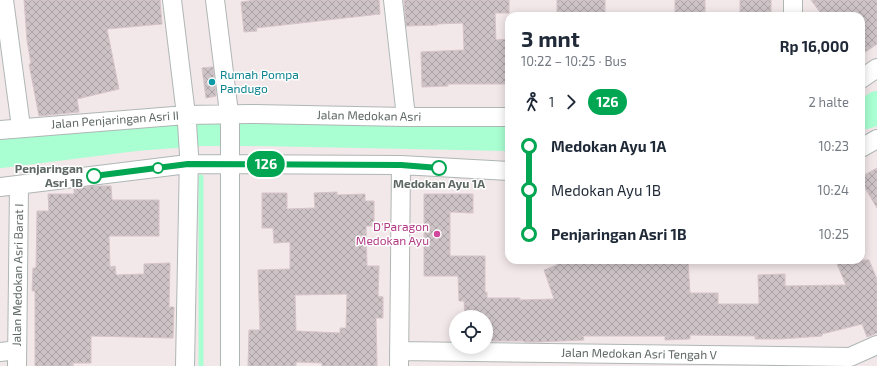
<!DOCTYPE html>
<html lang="id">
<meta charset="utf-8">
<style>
body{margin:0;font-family:"Exo 2",sans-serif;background:#f2f2f3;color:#1f2937;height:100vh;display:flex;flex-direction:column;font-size:15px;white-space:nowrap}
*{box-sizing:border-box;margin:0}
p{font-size:13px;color:#747a83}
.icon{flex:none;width:22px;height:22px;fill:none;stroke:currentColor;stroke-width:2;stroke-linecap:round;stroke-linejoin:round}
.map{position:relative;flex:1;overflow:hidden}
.details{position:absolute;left:505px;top:12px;width:360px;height:252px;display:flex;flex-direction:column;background:#fff;border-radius:12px;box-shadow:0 2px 10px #0003}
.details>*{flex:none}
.badge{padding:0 8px;border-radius:13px;font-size:14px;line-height:26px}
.buttons{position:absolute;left:449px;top:310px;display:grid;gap:8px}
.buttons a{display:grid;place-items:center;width:44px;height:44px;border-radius:50%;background:#fff;box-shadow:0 2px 10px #0003;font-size:20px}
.map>.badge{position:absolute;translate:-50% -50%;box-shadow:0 0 0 2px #fff}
.legs{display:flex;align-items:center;gap:6px;height:44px;padding:0 16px;font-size:13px}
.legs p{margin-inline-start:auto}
.head{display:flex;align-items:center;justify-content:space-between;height:68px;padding:0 16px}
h1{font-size:22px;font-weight:700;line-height:30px}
ul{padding:0 16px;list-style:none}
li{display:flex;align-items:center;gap:14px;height:44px;font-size:15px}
li i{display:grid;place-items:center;width:6px;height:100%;margin:0 5px;background:currentColor}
li i::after{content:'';width:10px;height:10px;margin:-5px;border:3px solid;border-radius:50%;background:#fff}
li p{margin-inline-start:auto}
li:first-child i{background:linear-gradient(#0000 50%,currentColor 0)}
li:last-child i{background:linear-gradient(currentColor 50%,#0000 0)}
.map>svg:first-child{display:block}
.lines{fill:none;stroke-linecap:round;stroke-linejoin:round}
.stream{stroke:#a9ffd2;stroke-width:5}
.river{stroke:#a9ffd2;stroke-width:30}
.building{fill:url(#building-cross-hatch);stroke:#d7c4c9;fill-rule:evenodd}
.minor-casing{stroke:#afb7b5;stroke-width:20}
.minor{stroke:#fff;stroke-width:18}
.line-1-casing{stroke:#fff;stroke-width:9}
.line-1{stroke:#00a651;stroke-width:6}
.culture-dot{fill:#0f9aa8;stroke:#fff;stroke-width:1.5}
.stop-1-dot{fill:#fff;stroke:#00a651;stroke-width:2}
.hotel-dot{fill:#d1479c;stroke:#fff;stroke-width:1.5}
.labels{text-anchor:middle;stroke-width:3;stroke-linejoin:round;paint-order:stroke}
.culture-label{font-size:12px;fill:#0d838f;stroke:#fff;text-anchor:start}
.street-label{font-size:12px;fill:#5e6864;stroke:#fff}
.stop-label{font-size:12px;font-weight:bold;fill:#5e6864;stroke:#fff;text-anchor:end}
.hotel-label{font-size:12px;fill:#b23c85;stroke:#fff;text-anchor:end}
</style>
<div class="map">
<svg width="877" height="366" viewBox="0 0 877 366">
<defs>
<pattern id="building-cross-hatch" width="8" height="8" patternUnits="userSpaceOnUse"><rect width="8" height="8" fill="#cdc3c6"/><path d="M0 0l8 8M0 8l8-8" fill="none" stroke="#aaa2a4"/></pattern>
</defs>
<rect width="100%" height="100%" fill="#f2e7e9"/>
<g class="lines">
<path class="stream" d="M201,366v-189"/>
<path class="river" d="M861,115l8,-2 8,-7
M0,153l135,-17 66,-5h58l250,5"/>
</g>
<path class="building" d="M24,0h136l2,24 -55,5 12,60 -42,10 2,13 -40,4 -10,-52h2l-4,-24z
M256,0h123l1,14 -124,14 1,3 -13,1 -3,-30z
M404,0h105v13h-14l1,27 13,-1v45h-61v2l-26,1 -1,-35 43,-2 -1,-27 -26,1v1l-31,1z
M557,0h48v16h-48z
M675,0h30v16h-30z
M740,0h31v16h-31z
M811,0h66v44l-16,11v-39h-38z
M213,67l3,29 -10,2 -4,-30z
M877,168v40l-16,-27v-4z
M92,186h19l1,14h47v36h-50l1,31 5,-1 1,9 28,-1v-10l26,-1 -1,44h5l-1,31 -82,-2v27h-18v3h-38v-75h-3l1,-23h3l1,-57h12l-1,-17h26v-5z
M337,192v3l28,-1v7h9v25h-8l1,40h12l-1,30 5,1v21h-7l1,48h-55v-3l-26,-1v4h-48l1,-36h11l-2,-60 32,-1v-27l-16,1 -1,-15h-11v-35h25v16l28,-1 -1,-15zM347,294l-1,34h-6v5l-44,-2 -1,-36z
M424,194h49v19l-23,-1v44h35v37l2,-1v6h33v2l34,-1 -10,-29 13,-5v-5h131l2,33h28v11h41l-1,-29 27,-1v12l61,-1 -9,-21 10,-4h22l8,19v54l-10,4 -5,-13 -40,10v2l-42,3h-25v-3l-65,-1v4l-25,1v-4h-82l1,4 -45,2h-15v-1h-34v-5h-4v-19h-21l-1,-16h-5l-1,-25h-34z"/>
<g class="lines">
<defs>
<path id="minor" d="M4,0l17,127
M172,0l15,123 2,32 -4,211
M215,0l15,121v245
M393,0l13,117
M793,0v16
M861,79l16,-11
M0,130l186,-15 65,-1 155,3h103
M861,148l16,-9
M0,187l188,-23 213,1 108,6
M399,351l451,6 27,-12
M0,352l17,-2
M17,366l2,-181
M399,366l2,-201"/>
</defs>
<use href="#minor" class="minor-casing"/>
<use href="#minor" class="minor"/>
</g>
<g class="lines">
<defs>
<path id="line-1" d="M94,176l94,-12 213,1 38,3"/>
</defs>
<use href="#line-1" class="line-1-casing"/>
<use href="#line-1" class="line-1"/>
</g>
<circle class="culture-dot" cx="212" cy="82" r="4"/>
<g class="stop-1-dot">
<circle cx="158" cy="168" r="5"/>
<circle cx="439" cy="168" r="7"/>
<circle cx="94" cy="176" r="7"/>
</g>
<circle class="hotel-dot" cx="437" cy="234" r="4"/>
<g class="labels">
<g class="culture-label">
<text x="220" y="79">Rumah Pompa<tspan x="220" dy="14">Pandugo</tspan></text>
</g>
<g class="street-label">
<text transform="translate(369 116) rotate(1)" y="4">Jalan Medokan Asri</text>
<text transform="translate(115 120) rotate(-4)" y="4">Jalan Penjaringan Asri II</text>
<text transform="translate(18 275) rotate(-89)" y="4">Jalan Medokan Asri Barat I</text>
<text transform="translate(639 354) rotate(1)" y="4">Jalan Medokan Asri Tengah V</text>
</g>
<g class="stop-label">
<text x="83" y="173">Penjaringan<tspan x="83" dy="14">Asri 1B</tspan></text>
<text x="439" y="188" text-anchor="middle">Medokan Ayu 1A</text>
</g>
<g class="hotel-label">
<text x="429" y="231">D'Paragon<tspan x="429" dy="14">Medokan Ayu</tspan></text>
</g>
</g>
</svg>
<div class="buttons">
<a><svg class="icon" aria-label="locate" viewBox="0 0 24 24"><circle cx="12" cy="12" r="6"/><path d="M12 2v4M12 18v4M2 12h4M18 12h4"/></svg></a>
</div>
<b class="badge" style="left:266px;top:164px;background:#00a651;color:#fff">126</b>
<section class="details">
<div class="head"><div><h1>3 mnt</h1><p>10:22 – 10:25 · Bus</p></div><b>Rp 16,000</b></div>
<div class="legs"><svg class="icon" aria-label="walk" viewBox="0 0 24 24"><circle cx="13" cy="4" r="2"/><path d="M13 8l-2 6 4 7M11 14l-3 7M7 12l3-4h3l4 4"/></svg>1<svg class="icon" aria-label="forward" viewBox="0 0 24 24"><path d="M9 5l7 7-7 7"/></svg><b class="badge" style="background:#00a651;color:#fff">126</b><p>2 halte</p></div>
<ul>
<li><i style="color:#00a651"></i><b>Medokan Ayu 1A</b><p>10:23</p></li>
<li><i style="color:#00a651"></i><span>Medokan Ayu 1B</span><p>10:24</p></li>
<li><i style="color:#00a651"></i><b>Penjaringan Asri 1B</b><p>10:25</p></li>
</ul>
</section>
</div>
